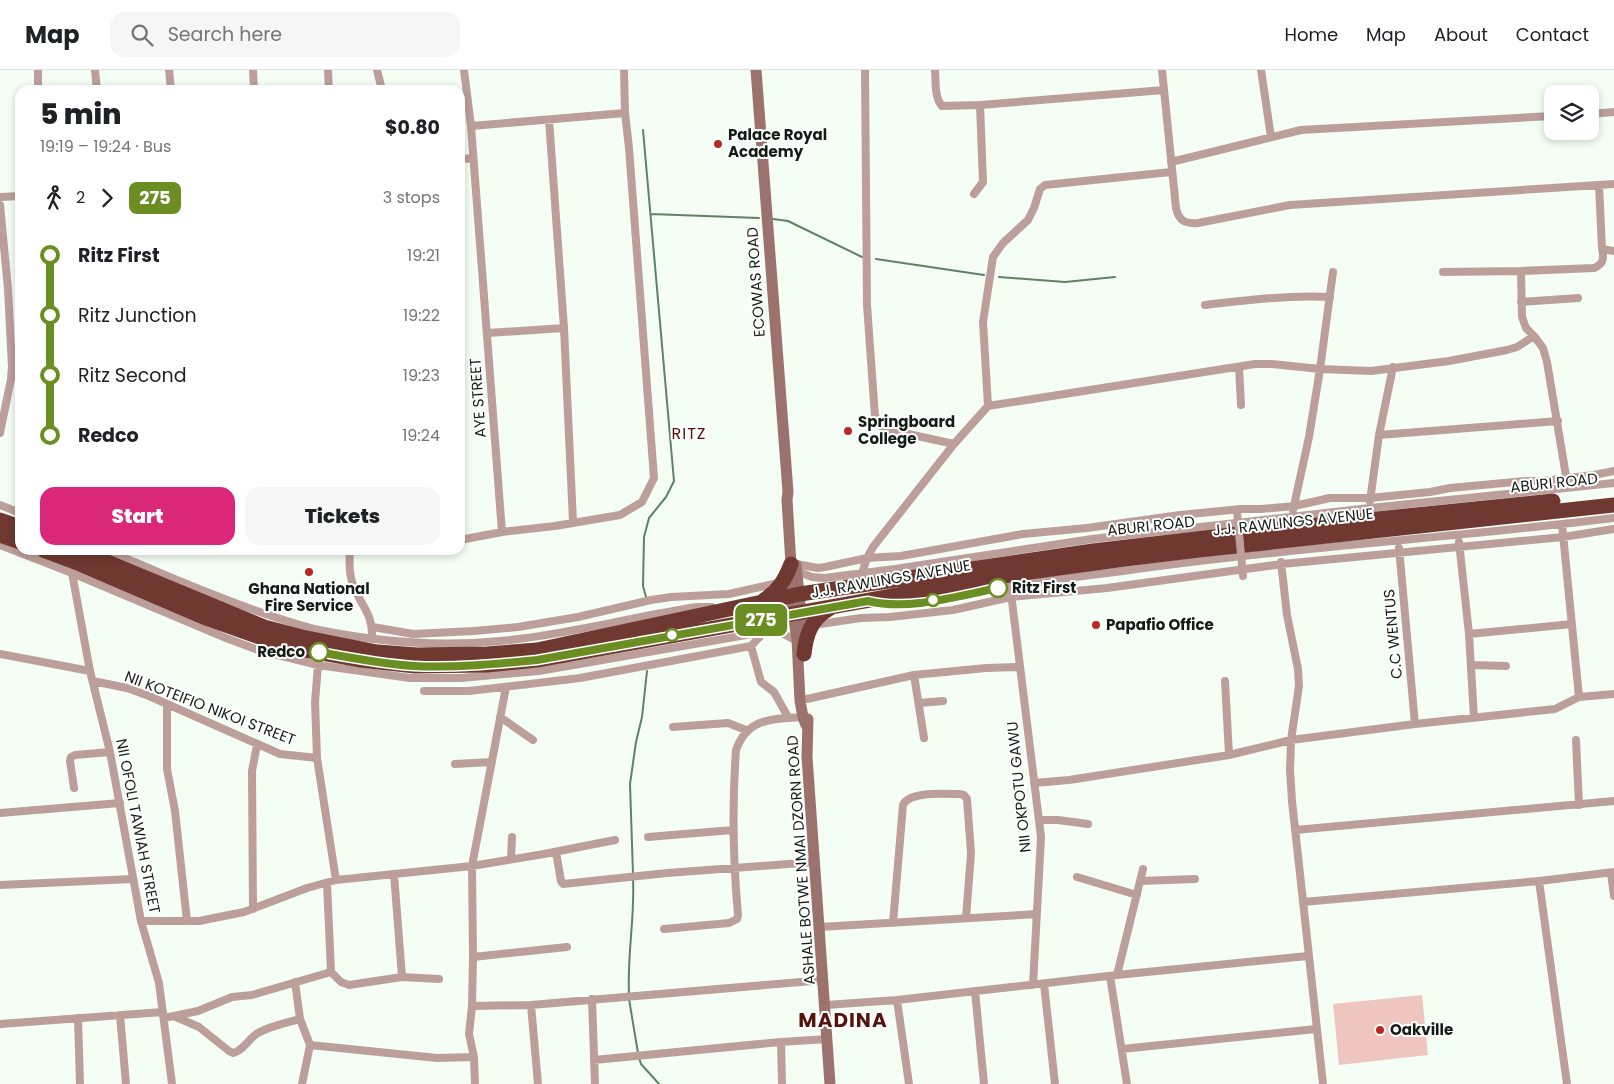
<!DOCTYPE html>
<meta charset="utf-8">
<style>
body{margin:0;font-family:Poppins,sans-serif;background:#f6f6f6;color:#202124;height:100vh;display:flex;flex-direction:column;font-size:19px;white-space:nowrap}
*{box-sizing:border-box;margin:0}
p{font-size:16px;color:#757577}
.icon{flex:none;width:28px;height:28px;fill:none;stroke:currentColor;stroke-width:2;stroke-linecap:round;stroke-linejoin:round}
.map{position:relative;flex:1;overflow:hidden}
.sheet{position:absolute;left:15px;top:15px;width:450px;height:470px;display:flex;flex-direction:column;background:#fff;border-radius:15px;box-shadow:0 2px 8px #0003}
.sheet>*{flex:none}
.badge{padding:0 10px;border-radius:8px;font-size:18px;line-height:32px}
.controls{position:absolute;left:1544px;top:15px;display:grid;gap:10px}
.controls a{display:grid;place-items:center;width:55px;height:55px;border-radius:10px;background:#fff;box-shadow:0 2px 8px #0003;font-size:25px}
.map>.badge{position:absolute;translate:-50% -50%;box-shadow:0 0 0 2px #fff}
.legs{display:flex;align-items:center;gap:8px;height:55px;padding:0 25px;font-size:16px}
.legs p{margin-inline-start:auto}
.summary{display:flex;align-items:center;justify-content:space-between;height:85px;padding:0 25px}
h1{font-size:28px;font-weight:800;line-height:38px}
.action{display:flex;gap:10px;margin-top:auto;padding:10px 25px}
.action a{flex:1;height:58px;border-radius:15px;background:#db2777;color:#fff;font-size:20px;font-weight:800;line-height:58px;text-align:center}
.action a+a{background:#f6f6f6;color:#202124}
ul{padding:0 25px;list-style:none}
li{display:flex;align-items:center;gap:18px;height:60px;font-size:19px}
li i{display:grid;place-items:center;width:8px;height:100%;margin:0 6px;background:currentColor}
li i::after{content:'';width:12px;height:12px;margin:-6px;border:4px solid;border-radius:50%;background:#fff}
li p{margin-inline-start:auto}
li:first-child i{background:linear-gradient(#0000 50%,currentColor 0)}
li:last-child i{background:linear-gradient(currentColor 50%,#0000 0)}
header{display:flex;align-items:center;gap:30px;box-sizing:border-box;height:70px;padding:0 25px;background:#fff;border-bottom:1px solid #e0e0e0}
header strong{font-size:24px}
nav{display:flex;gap:28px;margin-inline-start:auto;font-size:18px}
.search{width:350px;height:45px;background:#f6f6f6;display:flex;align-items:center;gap:12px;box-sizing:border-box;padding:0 18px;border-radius:15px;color:#757577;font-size:19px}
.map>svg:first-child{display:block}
.green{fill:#efc6bf}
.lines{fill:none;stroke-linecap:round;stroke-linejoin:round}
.stream{stroke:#5e8364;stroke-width:2}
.street{stroke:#bc9f9a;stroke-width:8}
.secondary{stroke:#9c726c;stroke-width:11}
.highway{stroke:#6f3831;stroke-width:15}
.street-bridge{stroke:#bc9f9a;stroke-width:8}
.line-1-casing{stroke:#fff;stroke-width:11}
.line-1{stroke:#6b8e23;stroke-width:8}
.poi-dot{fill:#b82922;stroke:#fff;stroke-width:2}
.stop-1-dot{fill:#fff;stroke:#6b8e23;stroke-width:2.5}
.labels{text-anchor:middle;stroke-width:4;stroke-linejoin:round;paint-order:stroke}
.poi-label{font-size:15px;font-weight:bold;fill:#131c15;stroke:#fff;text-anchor:start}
.street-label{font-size:15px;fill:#131c15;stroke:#fff}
.stop-label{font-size:15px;font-weight:bold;fill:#131c15;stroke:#fff;text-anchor:start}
.neighbourhood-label{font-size:16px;letter-spacing:1px;fill:#56120d;stroke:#fff}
.district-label{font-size:20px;font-weight:bold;letter-spacing:1px;fill:#56120d;stroke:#fff}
</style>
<header>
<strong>Map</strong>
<div class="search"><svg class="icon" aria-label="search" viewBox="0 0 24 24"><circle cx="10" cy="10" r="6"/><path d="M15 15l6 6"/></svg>Search here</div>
<nav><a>Home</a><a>Map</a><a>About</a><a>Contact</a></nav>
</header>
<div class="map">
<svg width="1614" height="1014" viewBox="0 0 1614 1014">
<rect width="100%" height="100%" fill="#f4fef5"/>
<path class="green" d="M1422,925l6,60 -89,10 -6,-61z"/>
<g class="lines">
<path class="stream" d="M643,60l31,351 -8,16 -17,21 -5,19 -1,49 3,11
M651,144l108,4
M773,149l15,2 74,36
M876,189l108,16
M999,207l66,5 50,-5
M633,804l-3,-90 6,-42 6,-25 5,-46
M629,924c-2,-39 6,-77 4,-115
M629,929l9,54
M639,988l2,6 18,20"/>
<path class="street" d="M38,0v20
M95,0l2,20
M169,0l2,20
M253,0l1,20
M328,0l1,20
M377,0l5,20
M865,0l2,235 8,111 7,11 8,3 64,14
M935,0c1,11 -1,27 7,36l38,-1 184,-15
M1162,0l14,138c3,13 9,16 22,15l92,-18 324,-21
M1261,0l10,67
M1590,44l24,-2
M549,50l15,208 9,194
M471,56l154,-13
M460,89l13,-1
M1171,92l130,-32 251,-14
M974,124l9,-12 -3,-77
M0,127l20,-1
M0,135l8,84 4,78 -1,12 -11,54
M1602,179l12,2
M1521,201l1,46 4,11 8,8 9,12 4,14 20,120
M1443,202l78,-1 73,-3c10,-4 10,-10 8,-19l-3,-64
M1521,232l57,-4
M1205,235c42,-5 83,-10 125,-8
M488,263l76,-5
M1239,297l2,38
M988,336l-5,-84 10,-65 10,-14 25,-23 6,-12 6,-19 5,-4 126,-13
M1379,365l179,-14
M1370,431l9,-66 14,-68
M0,435l20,8
M1293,440l16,-73 11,-68 13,-97
M1562,454l17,173
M502,462l53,-6 65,-11 22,-13 12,-24 -25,-330 -4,-35 -1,-43
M460,470l42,-8 -31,-406 -7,-56
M1459,472l10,92 5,84
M0,475l72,28 154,65 32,12 60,15 92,13h51l78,-7 225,-39 14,-1 15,8h4
M1399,478l16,176
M107,480c45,20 90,39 136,56 25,9 50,18 76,24 59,12 120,17 181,11 66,-6 131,-24 197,-34h15
M350,480c-1,15 -1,28 6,42 9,18 17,25 16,47
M1281,492l6,53 11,54 1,17 -8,54 -1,30 2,31 31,283
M796,494l22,4 7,-1 42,-9 34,-2 122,-22 64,-6 93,-13 61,-6h20l33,-3 36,-8h40l60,-6 20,-4 75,-7h17l52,-6 20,-4
M796,501l16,6 12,1 71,-9 197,-30 278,-31 244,-25
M72,503l18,98 20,81 31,169 18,62 13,101
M862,503l5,-15 6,-11 81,-103 34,-38 267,-42h17l48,5 51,2 78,-10 58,-11 10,-3 17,-11
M1011,523l30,244 -8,148
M877,533c33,7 92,-10 126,-16 40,-6 80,-11 120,-16 163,-23 328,-33 491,-53
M813,555l48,-7 29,-1 63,-7 58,-13 96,-9 175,-24 281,-27 51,-8
M373,557l40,7 61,-3 44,-4 60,-10 73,-17 20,-3 58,-3 49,-11
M1469,564l103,-10
M751,576l10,36 13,10 14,25
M0,584l90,17
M318,595l-3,37 2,56 19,122
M1471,595l35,1
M914,605l10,63
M93,611l34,7 22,8 131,58 37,4
M1225,611l4,74
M424,621h45l111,-13 171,-32 13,-14
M807,629l107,-24 72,-7 34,-1
M919,633l24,-2
M167,635v64l8,42 12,110
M500,647l33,23
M673,657l55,-4 18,7
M1576,670l3,65
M455,694l37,-2
M1034,713l35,-3 160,-25 62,-15 124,-16 140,-15 24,-12 35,-3
M74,718l-4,-27 1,-4 4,-2 35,-3
M0,743l120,-10
M1039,750h19l30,4
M1295,760l319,-29
M648,767l85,-7
M556,782l5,29 2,3 104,-11 148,-11
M511,789l1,-22
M1611,803l3,23
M394,804l8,103
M1077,807l60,18
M1140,811l55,-2
M1539,811l28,203
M327,813l4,89 10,10 8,3 53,-8 37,2
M0,815l133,-6
M1303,832l236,-21 75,-9
M253,839l-1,-138 5,-26
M141,851h58l45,-9 63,-24 29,-8 136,-14 72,-12 71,-14
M893,853l10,-118c6,-14 42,-11 56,-11l5,1 3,4 4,54 -5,65
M820,857l217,-13
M664,859l65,-6 8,-4 1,-4c-5,-55 -6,-110 -2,-165 12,-34 39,-31 70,-33
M473,887l94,-10
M1117,905l26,-106
M1110,906l17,108
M295,912l5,37 10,26 -8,39
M1044,914l11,100
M975,921l9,93
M592,929l3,85
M897,930l12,84
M531,935l7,79
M826,935l71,-5 220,-25 191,-19
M472,936l59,-1 293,-25
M120,945l6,69
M176,947l23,10 30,24 4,2c10,-2 16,-15 25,-20 12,-7 28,-10 42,-14
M78,948l2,66
M164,948l34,-7 34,-14 20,-2 79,-23
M0,954l163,-12
M781,972l1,42
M310,975l127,13 37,-1
M1122,979l194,-20
M594,990l187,-18 46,-3
M475,1014l-1,-27 -5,-23 3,-28 1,-49 -1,-91 34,-179"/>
<path class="secondary" d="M756,0l32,422 -1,8 4,64 -1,32 7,43 3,62 3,16 3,8
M796,495l8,76
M808,649l-1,38 23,327"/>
<path class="highway" d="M0,450l20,7
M0,465l20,7
M43,480l37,14 126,54 56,20 38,11 61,11 54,6 72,-1 50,-5 472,-85 116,-16 74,-9 415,-45
M78,480l186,77 38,10 75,15 40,3 70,-1 50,-4 263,-56 293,-43 196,-23 264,-27
M764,530c14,-9 21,-20 27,-36
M804,584c2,-19 7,-35 25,-45"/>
<path class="street-bridge" d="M1237,442l6,64"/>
</g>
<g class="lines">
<defs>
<path id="line-1" d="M319,582c32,6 63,12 95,14 41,2 82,-2 123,-6l331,-59c41,10 89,-5 130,-13"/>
</defs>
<use href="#line-1" class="line-1-casing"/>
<use href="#line-1" class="line-1"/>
</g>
<g class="poi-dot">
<circle cx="718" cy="74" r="5"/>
<circle cx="848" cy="361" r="5"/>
<circle cx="309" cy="502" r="5"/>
<circle cx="1096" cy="555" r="5"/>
<circle cx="1380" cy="960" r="5"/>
</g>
<g class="stop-1-dot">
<circle cx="998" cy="518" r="9"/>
<circle cx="933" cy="530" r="6"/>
<circle cx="672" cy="565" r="6"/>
<circle cx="319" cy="582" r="9"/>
</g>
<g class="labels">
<g class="poi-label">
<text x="728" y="70">Palace Royal<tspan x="728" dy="17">Academy</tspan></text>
<text x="858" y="357">Springboard<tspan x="858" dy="17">College</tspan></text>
<text x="309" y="524" text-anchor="middle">Ghana National<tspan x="309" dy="17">Fire Service</tspan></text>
<text x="1106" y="560">Papafio Office</text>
<text x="1390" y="965">Oakville</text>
</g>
<g class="street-label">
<text transform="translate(756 212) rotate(-94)" y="5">ECOWAS ROAD</text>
<text transform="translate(478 328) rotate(-94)" y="5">AYE STREET</text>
<text transform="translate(1554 413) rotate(-6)" y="5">ABURI ROAD</text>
<text transform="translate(1293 452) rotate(-6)" y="5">J.J. RAWLINGS AVENUE</text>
<text transform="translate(1151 456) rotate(-6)" y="5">ABURI ROAD</text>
<text transform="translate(891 509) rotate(-10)" y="5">J.J. RAWLINGS AVENUE</text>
<text transform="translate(1393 564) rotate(-95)" y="5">C.C WENTUS</text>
<text transform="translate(210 638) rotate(21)" y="5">NII KOTEIFIO NIKOI STREET</text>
<text transform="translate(1019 717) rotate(-96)" y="5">NII OKPOTU GAWU</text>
<text transform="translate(138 756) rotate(79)" y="5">NII OFOLI TAWIAH STREET</text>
<text transform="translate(801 790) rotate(-94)" y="5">ASHALE BOTWE NMAI DZORN ROAD</text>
</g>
<g class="stop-label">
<text x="1012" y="523">Ritz First</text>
<text x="305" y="587" text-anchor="end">Redco</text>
</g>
<g class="neighbourhood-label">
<text x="689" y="369">RITZ</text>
</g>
<g class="district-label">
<text x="843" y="957">MADINA</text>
</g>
</g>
</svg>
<div class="controls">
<a><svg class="icon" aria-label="layers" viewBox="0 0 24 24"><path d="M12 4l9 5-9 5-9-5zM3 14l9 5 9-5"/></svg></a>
</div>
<b class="badge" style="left:761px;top:550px;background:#6b8e23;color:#fff">275</b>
<section class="sheet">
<div class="summary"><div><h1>5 min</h1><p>19:19 – 19:24 · Bus</p></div><b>$0.80</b></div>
<div class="legs"><svg class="icon" aria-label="walk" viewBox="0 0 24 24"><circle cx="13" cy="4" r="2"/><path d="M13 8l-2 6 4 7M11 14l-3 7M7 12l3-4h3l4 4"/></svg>2<svg class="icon" aria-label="forward" viewBox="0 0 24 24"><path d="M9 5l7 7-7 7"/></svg><b class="badge" style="background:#6b8e23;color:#fff">275</b><p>3 stops</p></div>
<ul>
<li><i style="color:#6b8e23"></i><b>Ritz First</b><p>19:21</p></li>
<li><i style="color:#6b8e23"></i><span>Ritz Junction</span><p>19:22</p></li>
<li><i style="color:#6b8e23"></i><span>Ritz Second</span><p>19:23</p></li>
<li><i style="color:#6b8e23"></i><b>Redco</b><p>19:24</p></li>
</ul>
<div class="action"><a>Start</a><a>Tickets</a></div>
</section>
</div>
